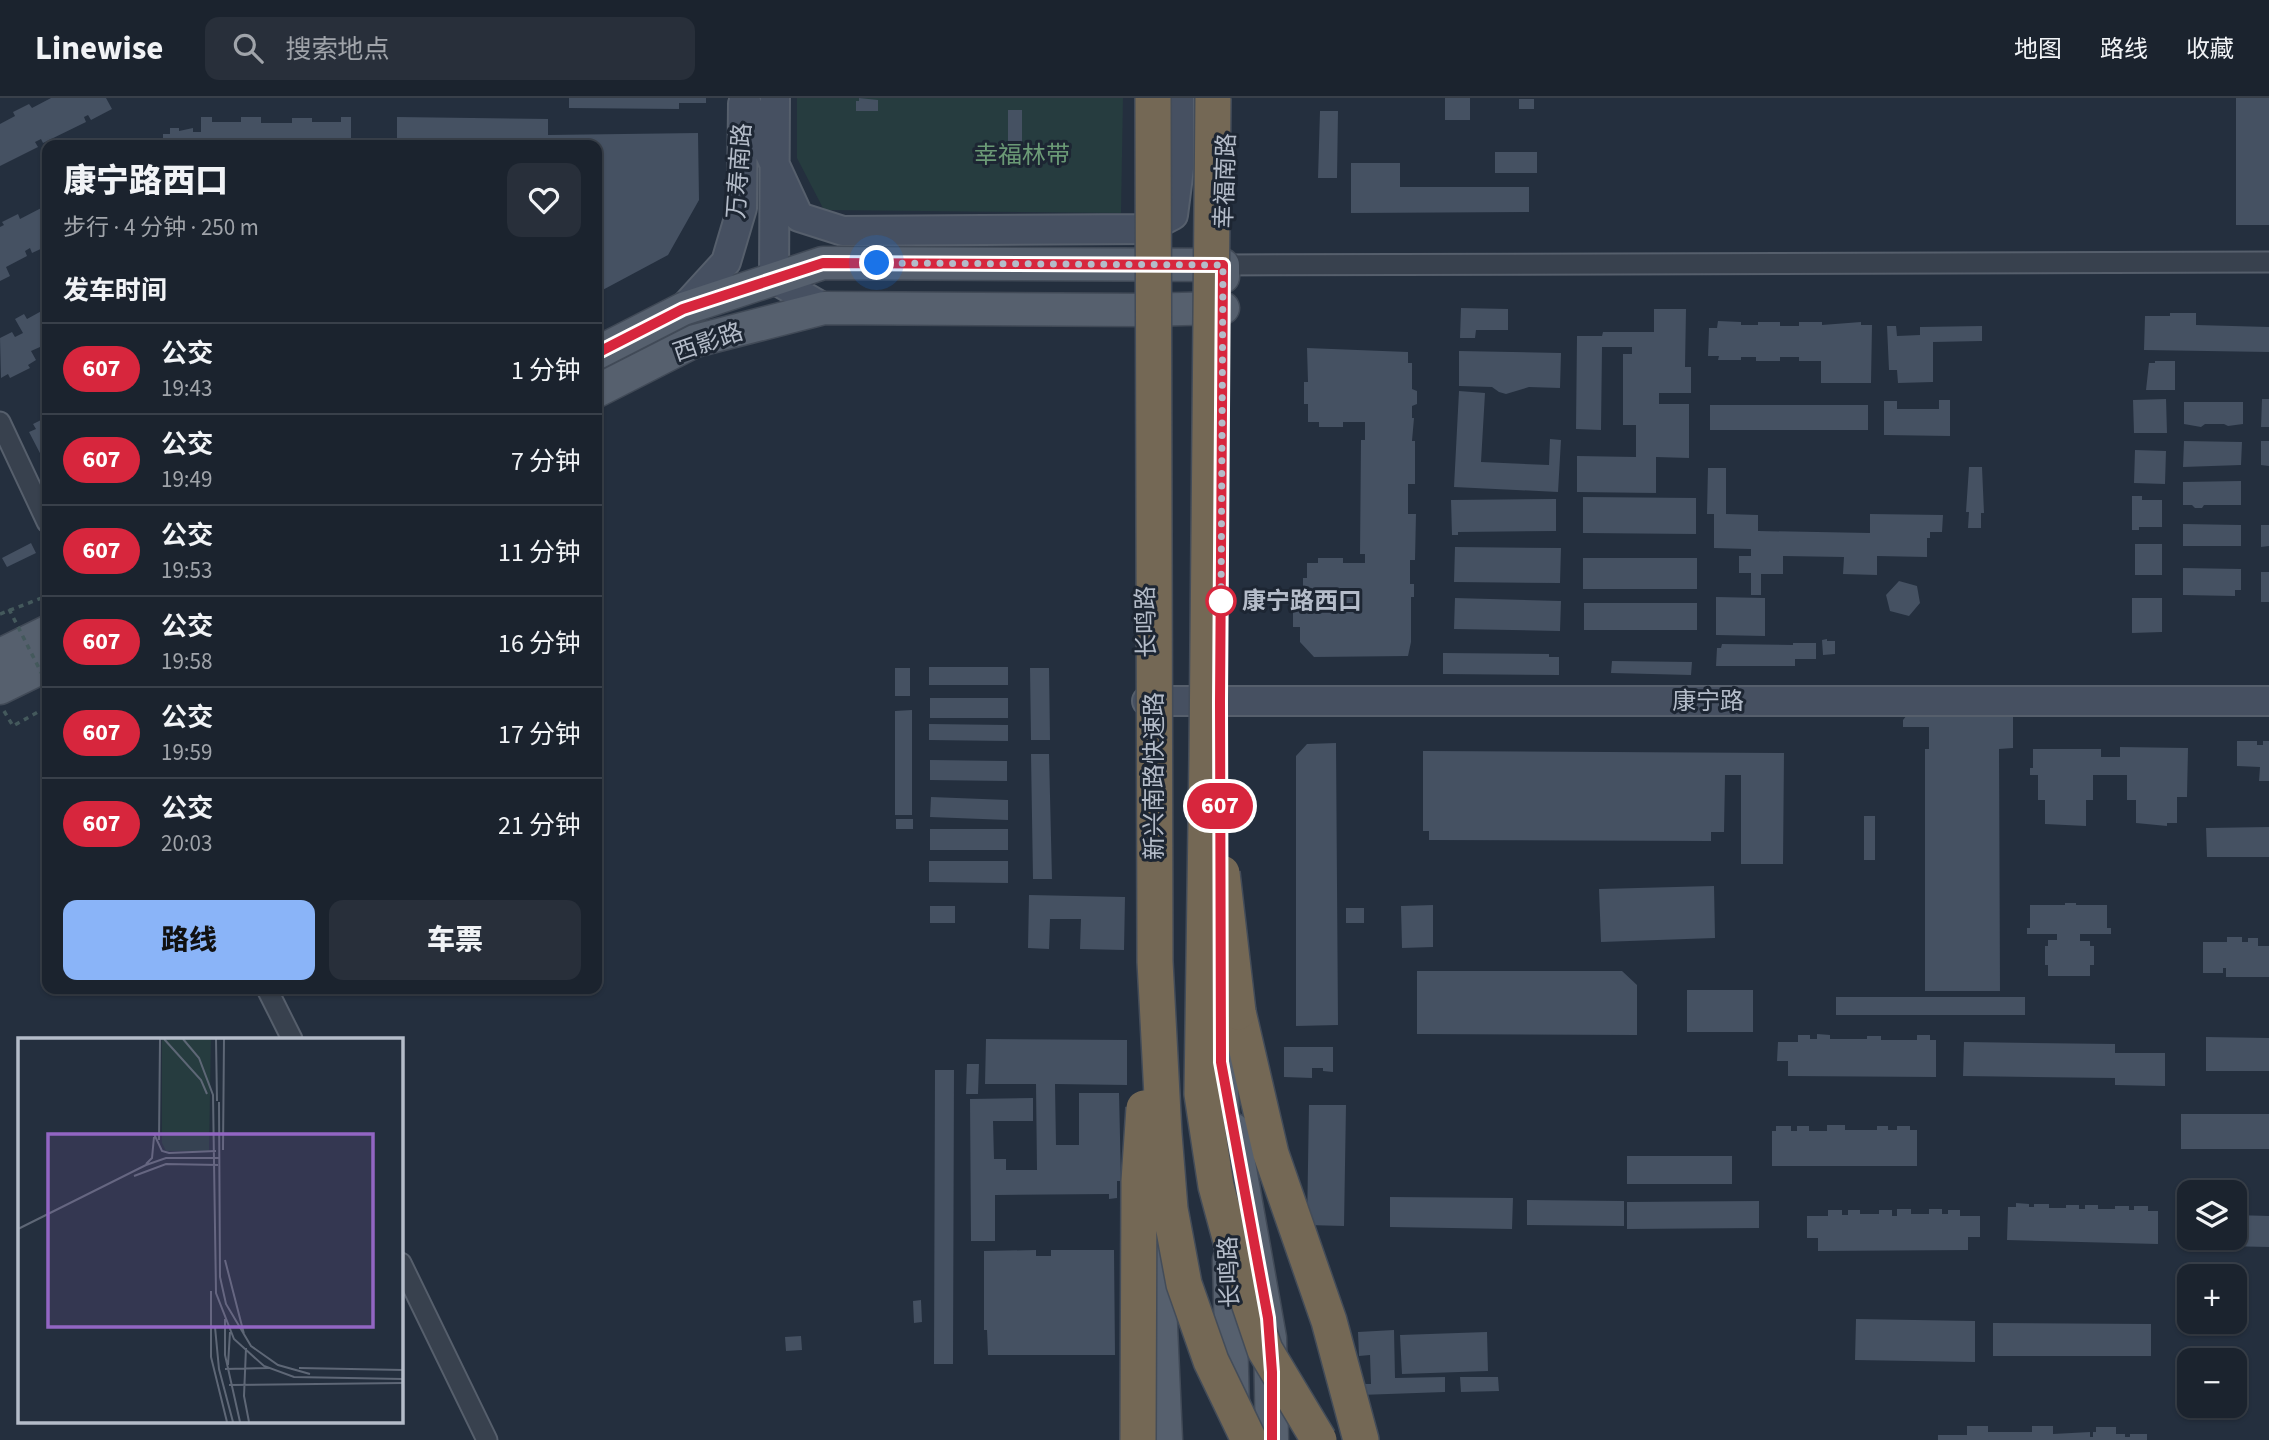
<!DOCTYPE html>
<html lang="zh">
<meta charset="utf-8">
<style>
body{margin:0;font-family:"Source Sans 3","Noto Sans SC",sans-serif;background:#282f3a;color:#f1f3f6;height:100vh;display:flex;flex-direction:column;font-size:26px;white-space:nowrap}
*{box-sizing:border-box;margin:0}
p{font-size:23px;color:#a0a4aa}
.icon{flex:none;width:38px;height:38px;fill:none;stroke:currentColor;stroke-width:2;stroke-linecap:round;stroke-linejoin:round}
.map{position:relative;flex:1;overflow:hidden}
.side{position:absolute;left:42px;top:42px;width:560px;height:854px;display:flex;flex-direction:column;background:#1b232e;border-radius:14px;box-shadow:0 2px 5px #0004,0 0 0 2px #39404a}
.side>*{flex:none}
.badge{padding:0 14px;border-radius:23px;font-size:24px;line-height:46px}
.tools{position:absolute;left:2177px;top:1082px;display:grid;gap:14px}
.tools a{display:grid;place-items:center;width:70px;height:70px;border-radius:14px;background:#1b232e;box-shadow:0 2px 5px #0004,0 0 0 2px #39404a;font-size:35px}
.you{position:absolute;width:35px;height:35px;margin:-18px;border:5px solid #fff;border-radius:50%;background:#1a73e8;box-shadow:0 0 0 10px #1a73e833}
.map>.badge{position:absolute;translate:-50% -50%;box-shadow:0 0 0 4px #fff}
h2{padding:0 21px;font-size:26px;line-height:63px}
.round{display:grid;place-items:center;flex:none;width:74px;height:74px;border-radius:14px;background:#282f3a}
.overview{display:flex;align-items:center;justify-content:space-between;height:119px;padding:0 21px}
h1{font-size:33px;font-weight:800;line-height:52px}
.cta{display:flex;gap:14px;margin-top:auto;padding:14px 21px}
.cta a{flex:1;height:80px;border-radius:14px;background:#8ab4f8;color:#111;font-size:28px;font-weight:800;line-height:80px;text-align:center}
.cta a+a{background:#282f3a;color:#f1f3f6}
ul{padding:0;list-style:none}
li{display:flex;align-items:center;gap:21px;height:91px;padding:0 21px;border-top:2px solid #39404a}
li div{flex:1}
li b{display:block;font-size:26px}
li em{font-style:normal}
li .badge{min-width:77px;font-weight:700;text-align:center}
header{display:flex;align-items:center;gap:42px;box-sizing:border-box;height:98px;padding:0 35px;background:#1b232e;border-bottom:2px solid #39404a}
header strong{font-size:33px}
nav{display:flex;gap:38px;margin-inline-start:auto;font-size:24px}
.search{width:490px;height:63px;background:#282f3a;display:flex;align-items:center;gap:18px;box-sizing:border-box;padding:0 24px;border-radius:14px;color:#a0a4aa;font-size:26px}
.map>svg:first-child{display:block}
.green{fill:#263c3f}
.building{fill:#455162}
.lines{fill:none;stroke-linecap:round;stroke-linejoin:round}
.street-casing{stroke:#565f6c;stroke-width:23}
.secondary-casing{stroke:#565f6c;stroke-width:32}
.primary-casing{stroke:#414a57;stroke-width:35}
.highway-casing{stroke:#434c59;stroke-width:38}
.path{stroke:#44595c;stroke-width:3.5;stroke-dasharray:5 5;stroke-linecap:butt}
.street{stroke:#38414e;stroke-width:19}
.secondary{stroke:#465061;stroke-width:28}
.primary{stroke:#56606e;stroke-width:32}
.highway{stroke:#746855;stroke-width:35}
.highway-bridge-casing{stroke:#434c59;stroke-width:38;stroke-linecap:butt}
.path-bridge{stroke:#44595c;stroke-width:3.5;stroke-dasharray:5 5;stroke-linecap:butt}
.highway-bridge{stroke:#746855;stroke-width:35}
.line-casing{stroke:#fff;stroke-width:16}
.line{stroke:#d7263d;stroke-width:10}
.walk{stroke:#b4bcc9;stroke-width:7;stroke-dasharray:0 12.6}
.stop-dot{fill:#fff;stroke:#d7263d;stroke-width:3.5}
.labels{text-anchor:middle;stroke-width:6;stroke-linejoin:round;paint-order:stroke}
.park-label{font-size:24px;fill:#6b9a76;stroke:#1d2633}
.street-label{font-size:24px;fill:#b4bcc9;stroke:#1d2633}
.stop-label{font-size:24px;font-weight:bold;fill:#b4bcc9;stroke:#1d2633;text-anchor:start}
.inset-road{fill:none;stroke:#5e6776;stroke-width:2}
.view{fill:#9266c3;fill-opacity:0.15;stroke:#9266c3;stroke-width:3.5}
.inset-edge{fill:none;stroke:#b4bcc9;stroke-width:3.5}
</style>
<header>
<strong>Linewise</strong>
<div class="search"><svg class="icon" aria-label="search" viewBox="0 0 24 24"><circle cx="10" cy="10" r="6"/><path d="M15 15l6 6"/></svg>搜索地点</div>
<nav><a>地图</a><a>路线</a><a>收藏</a></nav>
</header>
<div class="map">
<svg width="2269" height="1342" viewBox="0 0 2269 1342">
<rect width="100%" height="100%" fill="#242f3e"/>
<path class="green" d="M797,0h326l-2,115 -297,-3 -27,-52z"/>
<path class="building" d="M51,0h55l6,11 -21,11 -3,-5 -4,2 2,5 -43,21 -2,-4 -6,3 3,5 -38,19v-42l15,-8 -2,-4 16,-8 3,4z
M569,0h137v5h-27v6l-110,-1z
M859,0l19,2v11h-22v-10h3z
M1445,0h25v22h-25z
M2236,0h33v127h-33z
M1519,1h15v10h-15z
M1008,12h14v48h-14z
M1320,13h18l-1,67h-19z
M201,19h11v5h29v-5h20v6h31v-5h20v4h29v-5h10v28h-188v-11h7v-6h9v3l14,-3v4h8z
M397,19l151,2v16l150,-2 1,67 -31,55 -71,38v-148h-200z
M1495,54h42v21h-42z
M1351,65h49v24h129v25l-178,1z
M47,107v35l-4,2 2,5 -13,6 -2,-5 -5,3 2,5 -21,11 4,9 -10,5v-54l4,-2 -2,-3 16,-8 2,5z
M47,210v40l-5,2 -2,-3 -9,4 5,9 -8,5 2,3 -20,10 -2,-4 -7,4 -1,-40 12,-6 3,5 8,-4 -8,-14 9,-5 3,5z
M1461,210l47,1v21h-32l-1,8h-15z
M1654,211h32l-1,58h6v26h-32v11h30v54l-33,-1v36l-79,-1v-36l59,1v-32h-13v-71h9v-7h-30l-1,83 -25,-1 1,-93h25l1,-4h51z
M2170,215h26v12l73,2v25l-125,-2 1,-34h25z
M1718,223l23,1v3h17v-3h22v4h19v-4h23v3l39,-3v3h11l-1,58h-50v-22h-22v-4h-19v4h-24v-4h-15v3h-23l1,-4h-11l1,-28h8z
M1887,228h9l1,10 23,-1v-8l62,-1v15l-49,1v40l-35,1 -1,-13h-8z
M1307,250l101,4v11h4v26l5,2v13l-5,2v12h2l-2,23h3v43h-7v30h8l-1,46h-5v24h4v13h-3v45l-3,14 -94,1 -14,-15v-15h-7v-18h14v-8h-4v-23h4v-15h11v-5h25v5h22v-9h-5l1,-114h4v-18h-22v5h-24v-5h-11v-18h-4v-22h4z
M1459,253l102,2 -1,35 -31,-1 -23,7 -7,-2 -7,-5 -33,-1z
M2155,263h20v29h-29l3,-27h6z
M1459,293l26,2 -4,69 68,3 1,-26 11,1 -3,52 -104,-5z
M2166,301l1,34h-33l-1,-33z
M2262,301h7v28h-8z
M1939,302h11v36l-66,-1v-34h13v8h42z
M2184,304h59v22l-15,2 -4,-2h-19l-4,3 -17,-3z
M1710,307h158v25h-158z
M47,319v40l-4,2 -14,-27 7,-3 -3,-5z
M2184,343l58,1 -1,23 -58,2z
M2261,343h8v25l-8,-1z
M2135,352l31,1 -1,33 -31,-1z
M1969,369h13l2,46h-3v15h-13l1,-16h-3z
M1708,370h18v46l32,1v16l112,2v-19l73,1 -1,17h-12v6h-3v19l-50,-1v19l-34,-1 1,-17 -61,-1v18h-22v21h-10v-22h-12v-17h12v-7l-37,-1v-34h-7z
M2241,383v24h-37l-2,3h-7l-3,-3h-9v-23z
M2132,398h10v4h20v27h-23v3h-7z
M1583,399l113,1v36l-113,-1z
M1556,401v32l-98,1v3h-6l-1,-35z
M2183,426l58,1v21h-58z
M2261,427h8v21l-8,1z
M31,445l5,10 -29,14 -5,-9z
M2135,446h27v31h-27z
M1455,449l106,1 -1,35 -106,-1z
M1583,460h114v31h-114z
M2183,470l58,1v21h-6v6l-52,-1z
M2261,474h8v30h-8z
M1899,483l18,5 3,17 -11,13 -19,-5 -4,-16z
M1716,499l49,1v38l-49,-1z
M1455,500l106,3 -1,30 -106,-2z
M2132,500h30v34l-30,1z
M1584,505h113v27h-113z
M1827,541v2h8v13l-12,1 -1,-15z
M1793,545h23v16h-21v7h-79l1,-18h4l1,-4 71,1z
M1443,555l106,1v3h10v18l-116,-1z
M1612,563l80,1 -1,13 -80,-2z
M929,569h79v18h-79z
M895,570h15v28h-15z
M1030,570h19l1,72h-19z
M930,600h78v20h-78z
M912,612v105h-17v-104z
M1907,617l106,1v32l-14,1 1,242h-75v-242h4v-22h-26v-7z
M929,626l79,1v16l-79,-1z
M2237,643h20v4h6v-4h6v40h-10l1,-14 -23,-1z
M1336,645l2,282 -42,1v-270l11,-12z
M2120,649l68,1 -1,49h-10v26h-10v3l-31,-3v-23h-9v-25h-34v25h-7v26l-41,-2v-24h-7v-25h-8v-7h3v-19h68v8h19z
M1423,653l361,2 -1,111h-42v-89h-16l-1,57h-13v9l-282,-1v-9h-6z
M1031,656h18l3,125h-19z
M930,662l77,1v20l-77,-1z
M931,699l77,3v20l-78,-3z
M1864,718h11v44h-11z
M896,721h17v10h-17z
M2269,729v30h-62l-1,-29z
M930,731h78v21h-78z
M929,763h79v22l-79,-1z
M1714,788l1,52 -114,4 -2,-53z
M1029,797l96,2 -1,53 -44,-1 1,-30h-31l-1,30 -21,-1z
M2065,805h11v2h31v23h4v6h-31v7h10v5h4v19h-4v11h-42v-11h-3v-19h3v-6h9v-6h-30v-6h3v-23h35z
M1433,807v42l-31,1 -1,-42z
M930,808h25v17h-25z
M1346,810h18v15h-18z
M2227,839h15v5h6v-4h10v8h11v31h-43v-9h-3v5h-20v-31h24z
M1417,873h205l15,14v50l-220,-1z
M1687,892h66v42h-66z
M1836,899h189v18h-189z
M1817,936l13,1v4h37v-3h14v4h36v-5h13v5h6v37l-148,-1v-15h-11l1,-19h20v-7h12v4h7z
M2206,939l63,1v33h-63z
M986,941l141,1v45l-72,-1 1,61h23v-52h40l2,88h-4v17l-8,1v-5l-114,1v46h-24l-1,-142 63,-1v23h-40l1,38h12v11h31l-1,-86h-51z
M1964,944l151,2v9h50v33l-50,-1v-7l-152,-2z
M1284,949h49v25l-10,-1v-3h-11v10l-28,-1z
M967,966h12l-1,30h-12z
M935,972h19l-1,294h-19z
M1309,1007h37l-2,121 -37,-1z
M2181,1016h88v35h-88z
M1827,1027h18v5h32v-4h11v4h9v-4h13v4h7v36h-145v-35h4v-5h15v5h6v-5h12v5h18z
M1627,1058h105v28h-105z
M1390,1099l123,1 -1,31 -122,-2z
M1527,1102l97,1v25l-97,-1z
M1759,1103v27l-132,1v-27z
M2016,1105l13,1v3h5v-3h15v4h17v-3h13v4h6v-4h13v4h17v-3h14v4h5v-4h14v5h10v33l-151,-4 1,-33h8z
M1897,1111h14v5h18v-5h13v5h6v-4h12v6h20v21h-12v13l-150,1v-13h-11v-22h21v-6h14v5h6v-5h12v4h19v-4h13v6h5z
M2182,1116h7v23h46v-22l34,1v31l-88,-2z
M1036,1152v6h15v-6h63l1,105h-127l-1,-25h-3v-79z
M921,1202l1,22 -8,1 -1,-22z
M1856,1221l119,2v41l-120,-2z
M1993,1225l158,1v32h-158z
M1394,1232l1,48 50,-1v15l-85,3 -1,-11h12l-1,-29 -11,1 -1,-24z
M1487,1234l1,39 -86,3 -2,-39z
M801,1238l1,14 -16,1 -1,-14z
M1460,1279h38l1,14 -38,1z
M1967,1328h21v6h44v-6h21v8l37,-2v5h3v-5h3v-5h20v7h9v3h5v-3h17v6h-209v-5h29z"/>
<g class="lines">
<defs>
<path id="street" d="M1223,167l1046,-3
M0,324l47,100
M267,891l25,50
M401,1165l86,177"/>
<path id="secondary" d="M744,0l55,119 44,14 303,-2 27,-14 6,-47v-70
M775,0l-1,181 50,29
M683,211l43,-47 16,-54 1,-104
M1147,603h1122"/>
<path id="primary" d="M597,255l86,-44 140,-46 400,2v12
M597,293l98,-50 129,-33 319,2 80,-2
M0,557l47,-23
M0,590l47,-23
M1220,910l4,148
M1233,1031l37,209 2,102
M1155,1092l11,250
M1229,1162l4,148"/>
<path id="highway" d="M1238,914l33,142 58,167 32,119"/>
</defs>
<use href="#street" class="street-casing"/>
<use href="#secondary" class="secondary-casing"/>
<use href="#primary" class="primary-casing"/>
<use href="#highway" class="highway-casing"/>
<path class="path" d="M0,516l47,-18
M4,613l9,15 34,-19"/>
<use href="#street" class="street"/>
<use href="#secondary" class="secondary"/>
<use href="#primary" class="primary"/>
<use href="#highway" class="highway"/>
<defs>
<path id="highway-bridge" d="M1153,0l2,864 9,172 6,75 14,75 27,77 38,79
M1213,0l-6,657 -5,339 14,92 26,96 23,68 54,90
M1222,775l16,139
M1138,1342l1,-259 5,-73"/>
</defs>
<use href="#highway-bridge" class="highway-bridge-casing"/>
<path class="path-bridge" d="M9,511l38,75"/>
<use href="#highway-bridge" class="highway-bridge"/>
</g>
<g class="lines">
<defs>
<path id="line" d="M597,255l86,-44 140,-46 400,2 -3,437 1,360 47,256 4,54v68"/>
</defs>
<use href="#line" class="line-casing"/>
<use href="#line" class="line"/>
<path class="walk" d="M877,165l346,2 -2,336"/>
</g>
<circle class="stop-dot" cx="1221" cy="503" r="14"/>
<g class="labels">
<g class="park-label">
<text x="1022" y="65">幸福林带</text>
</g>
<g class="street-label">
<text transform="translate(739 73) rotate(-86)" y="8">万寿南路</text>
<text transform="translate(1225 83) rotate(-88)" y="8">幸福南路</text>
<text transform="translate(708 244) rotate(-19)" y="8">西影路</text>
<text transform="translate(1146 524) rotate(-91)" y="8">长鸣路</text>
<text x="1708" y="611">康宁路</text>
<text transform="translate(1154 678) rotate(-90)" y="8">新兴南路快速路</text>
<text transform="translate(1229 1174) rotate(-92)" y="8">长鸣路</text>
</g>
<g class="stop-label">
<text x="1242" y="511">康宁路西口</text>
</g>
</g>
<g transform="translate(18 940)">
<rect width="385" height="385" fill="#242f3e"/>
<path d="M144,1h49l-2,112h-43l-4,-8z" fill="#263c3f"/>
<path class="inset-road" d="M146,1l37,41 6,14M165,1l16,19 14,37 3,198 18,46 30,27 30,11 109,2M198,1l1,62M201,64l1,175 6,27 25,42 27,19 32,9M136,96l8,17 7,2 47,-2M141,102l1,-101M205,112l1,-111M128,126l6,-6 2,-21M116,138l32,-12 52,1M0,191l128,-64 20,-7h53M207,222l19,74M193,253v66l16,65M207,281v36l15,67M197,289l4,42 14,53M228,310l-2,48 5,26M210,327l2,-33M281,330l104,2M207,331l44,-1M211,347l173,-2"/>
<path class="view" d="M30,96h325v193h-325z"/>
<rect width="385" height="385" class="inset-edge"/>
</g>
</svg>
<div class="tools">
<a><svg class="icon" aria-label="layers" viewBox="0 0 24 24"><path d="M12 4l9 5-9 5-9-5zM3 14l9 5 9-5"/></svg></a>
<a>+</a>
<a>−</a>
</div>
<div class="you" style="left:877px;top:165px"></div>
<b class="badge" style="left:1220px;top:708px;background:#d7263d;color:#fff">607</b>
<section class="side">
<div class="overview"><div><h1>康宁路西口</h1><p>步行 · 4 分钟 · 250 m</p></div><a class="round"><svg class="icon" aria-label="heart" viewBox="0 0 24 24"><path d="M12 20l-8-8c-3-5 5-10 8-4 3-6 11-1 8 4z"/></svg></a></div>
<h2>发车时间</h2>
<ul>
<li><span class="badge" style="background:#d7263d;color:#fff">607</span><div><b>公交</b><p>19:43</p></div><em>1 分钟</em></li>
<li><span class="badge" style="background:#d7263d;color:#fff">607</span><div><b>公交</b><p>19:49</p></div><em>7 分钟</em></li>
<li><span class="badge" style="background:#d7263d;color:#fff">607</span><div><b>公交</b><p>19:53</p></div><em>11 分钟</em></li>
<li><span class="badge" style="background:#d7263d;color:#fff">607</span><div><b>公交</b><p>19:58</p></div><em>16 分钟</em></li>
<li><span class="badge" style="background:#d7263d;color:#fff">607</span><div><b>公交</b><p>19:59</p></div><em>17 分钟</em></li>
<li><span class="badge" style="background:#d7263d;color:#fff">607</span><div><b>公交</b><p>20:03</p></div><em>21 分钟</em></li>
</ul>
<div class="cta"><a>路线</a><a>车票</a></div>
</section>
</div>
